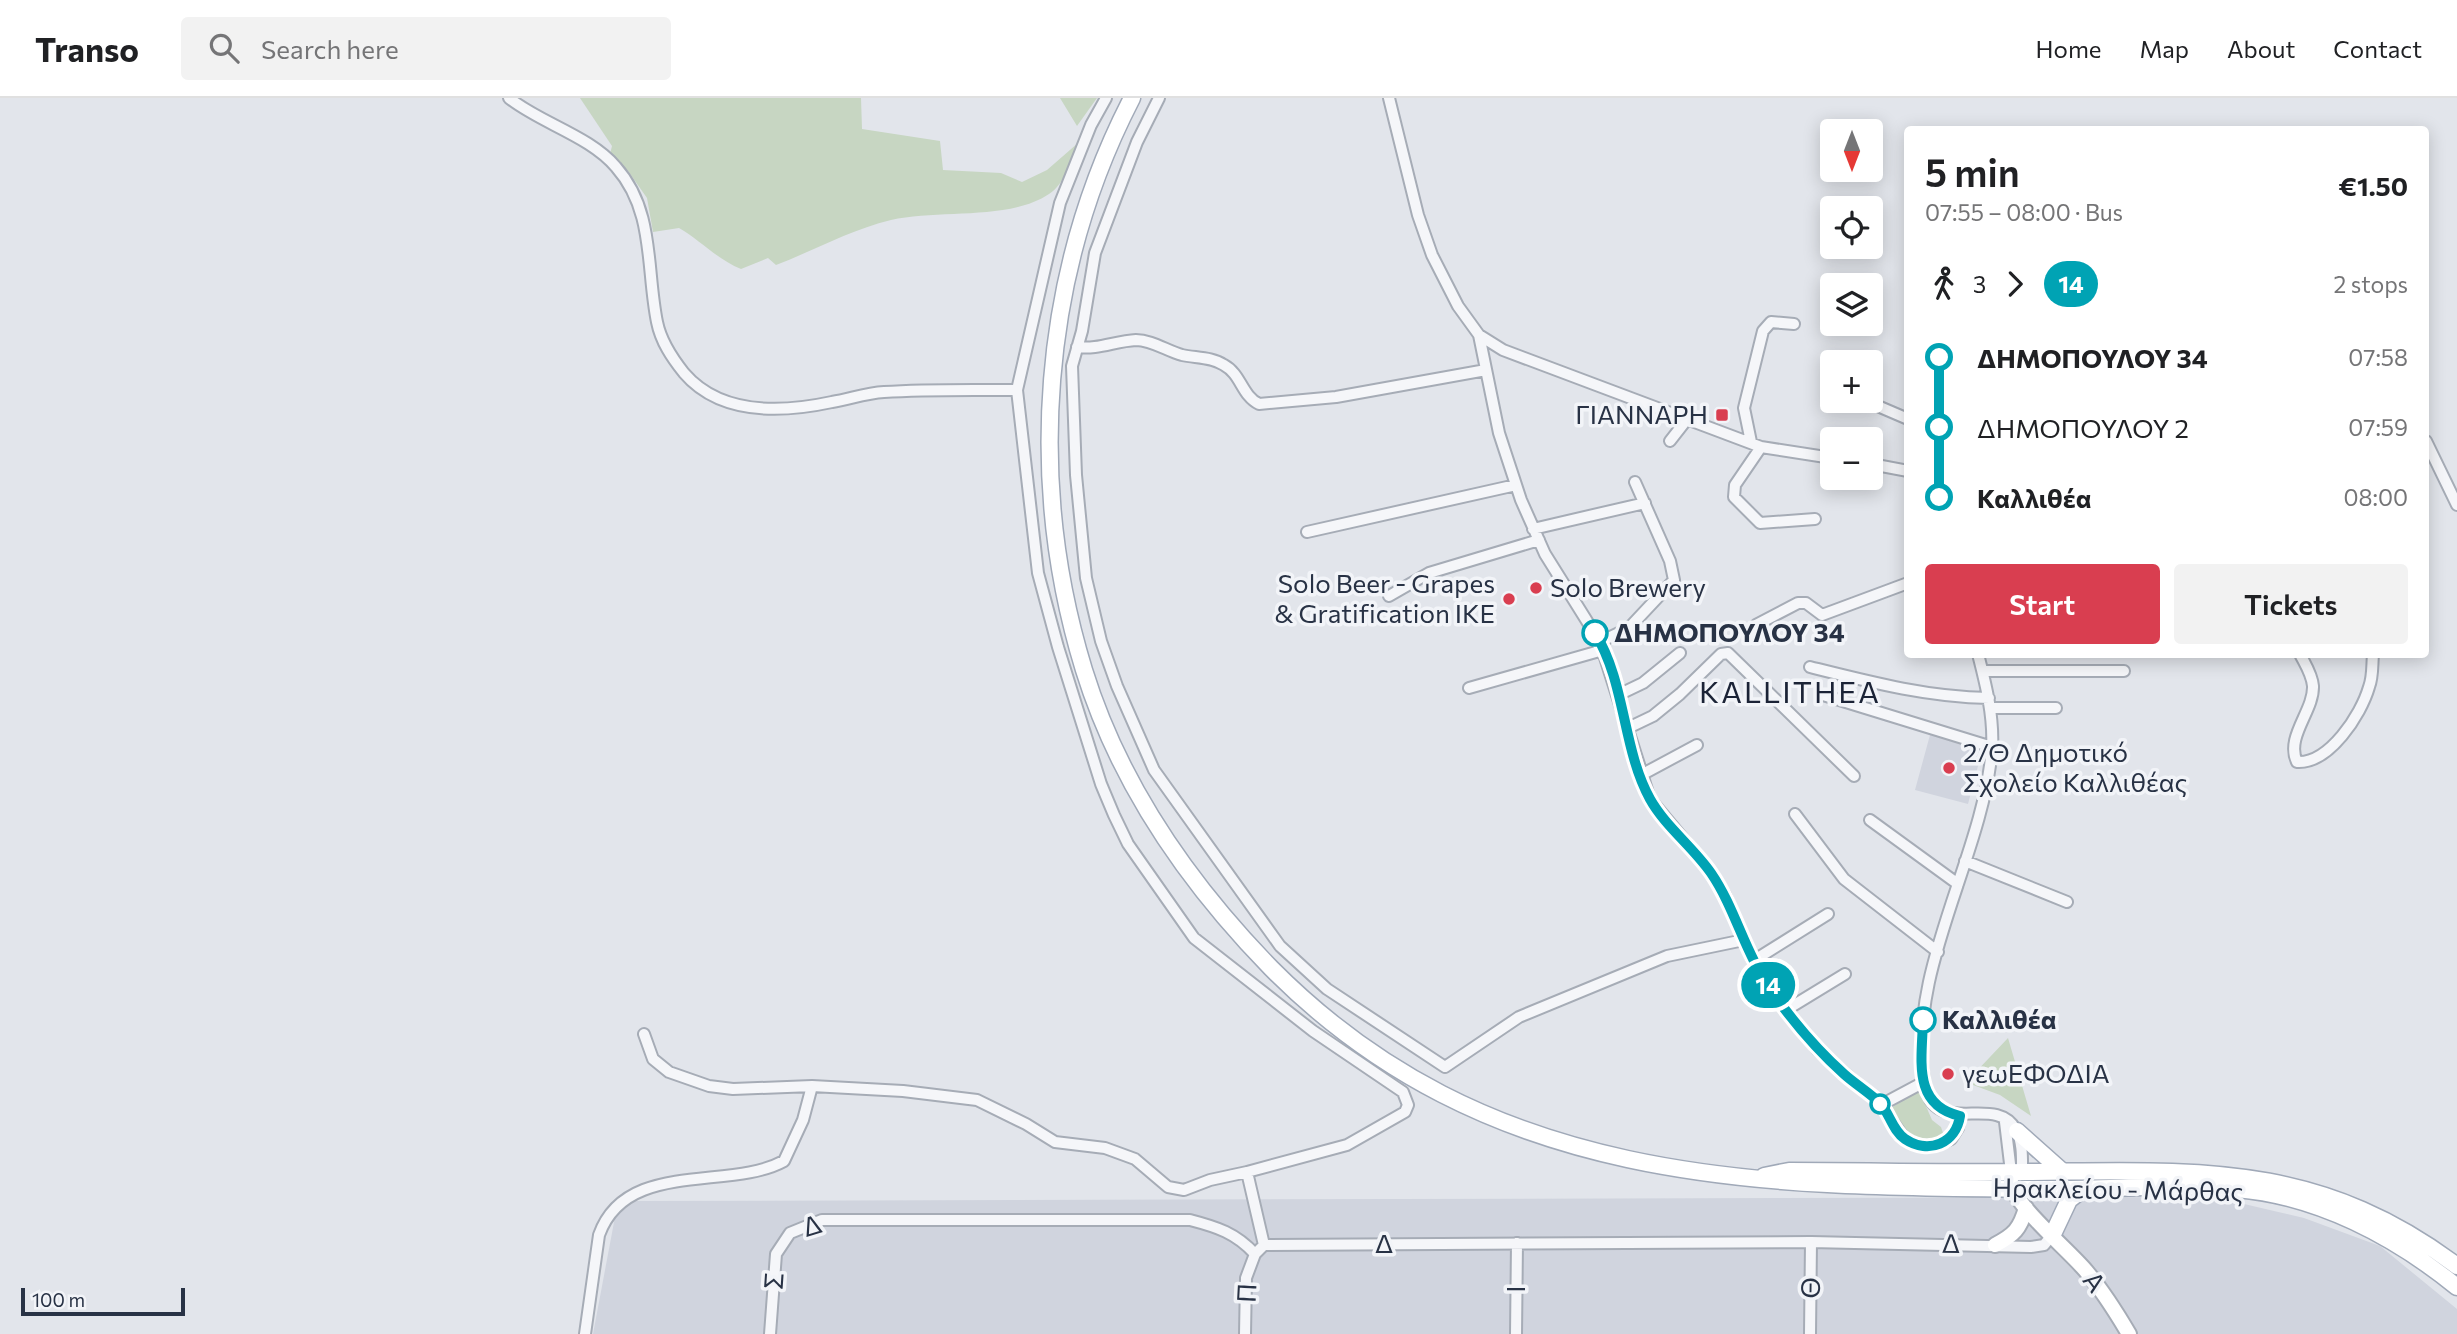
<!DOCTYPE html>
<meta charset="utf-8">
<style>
body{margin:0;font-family:Commissioner,sans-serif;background:#f2f2f2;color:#202124;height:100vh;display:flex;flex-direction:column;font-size:26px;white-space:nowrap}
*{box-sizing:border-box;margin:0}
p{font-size:23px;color:#757577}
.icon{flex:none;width:38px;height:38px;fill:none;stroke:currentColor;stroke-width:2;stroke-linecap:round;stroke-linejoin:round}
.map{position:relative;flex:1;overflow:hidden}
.drawer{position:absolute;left:1904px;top:28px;width:525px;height:532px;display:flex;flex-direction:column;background:#fff;border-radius:7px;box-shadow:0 4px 18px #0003}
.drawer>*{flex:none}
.badge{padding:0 14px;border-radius:23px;font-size:24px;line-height:46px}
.needle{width:46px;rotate:180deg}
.controls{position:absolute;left:1820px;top:21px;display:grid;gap:14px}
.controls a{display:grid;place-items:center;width:63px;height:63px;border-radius:7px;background:#fff;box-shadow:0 4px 18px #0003;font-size:35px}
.scale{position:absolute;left:21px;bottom:18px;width:164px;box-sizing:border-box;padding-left:7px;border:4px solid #283245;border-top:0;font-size:19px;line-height:24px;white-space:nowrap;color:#283245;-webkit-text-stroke:5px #f2f4f8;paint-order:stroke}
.map>.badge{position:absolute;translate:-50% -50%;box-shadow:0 0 0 4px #fff}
.legs{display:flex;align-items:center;gap:10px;height:77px;padding:0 21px;font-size:23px}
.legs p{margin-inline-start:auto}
.headline{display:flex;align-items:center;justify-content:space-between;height:119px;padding:0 21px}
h1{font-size:38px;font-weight:600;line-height:52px}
.action{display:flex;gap:14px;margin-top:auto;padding:14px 21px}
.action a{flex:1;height:80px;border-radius:7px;background:#d93e50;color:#fff;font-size:28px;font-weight:600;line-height:80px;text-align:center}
.action a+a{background:#f2f2f2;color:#202124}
ul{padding:0 21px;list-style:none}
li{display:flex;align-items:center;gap:24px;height:70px;font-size:26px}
li i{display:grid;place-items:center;width:10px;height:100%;margin:0 9px;background:currentColor}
li i::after{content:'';width:18px;height:18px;margin:-9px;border:5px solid;border-radius:50%;background:#fff}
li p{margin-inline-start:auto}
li:first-child i{background:linear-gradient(#0000 50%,currentColor 0)}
li:last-child i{background:linear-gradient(currentColor 50%,#0000 0)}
header{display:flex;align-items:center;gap:42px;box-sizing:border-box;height:98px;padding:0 35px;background:#fff;border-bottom:2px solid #e0e0e0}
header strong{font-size:33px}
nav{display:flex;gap:38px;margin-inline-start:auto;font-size:24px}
.search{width:490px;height:63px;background:#f2f2f2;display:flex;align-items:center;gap:18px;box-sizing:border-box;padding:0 24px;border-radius:7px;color:#757577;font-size:26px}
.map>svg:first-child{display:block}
.built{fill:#d0d4de}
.green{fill:#c7d6c2}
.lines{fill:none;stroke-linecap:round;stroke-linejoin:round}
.street-casing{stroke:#a6acb6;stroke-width:14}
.secondary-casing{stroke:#a6acb6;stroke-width:18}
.primary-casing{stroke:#a0a9b8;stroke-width:19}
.street{stroke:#f5f6f9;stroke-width:10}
.secondary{stroke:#fff;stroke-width:14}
.primary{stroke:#fff;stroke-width:16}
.line-1-casing{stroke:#fff;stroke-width:16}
.line-1{stroke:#00a3b4;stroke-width:10}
.poi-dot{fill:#d93e50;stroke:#f2f4f8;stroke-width:2.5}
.stop-1-dot{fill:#fff;stroke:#00a3b4;stroke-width:3.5}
.labels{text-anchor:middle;stroke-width:7;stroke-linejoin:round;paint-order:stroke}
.poi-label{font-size:26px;fill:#283245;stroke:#f2f4f8;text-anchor:start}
.stop-label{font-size:26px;font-weight:bold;fill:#283245;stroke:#f2f4f8;text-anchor:start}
.street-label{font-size:26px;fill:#283245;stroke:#f2f4f8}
.quarter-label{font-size:30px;letter-spacing:2px;fill:#1b2336;stroke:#f2f4f8}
</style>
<header>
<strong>Transo</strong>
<div class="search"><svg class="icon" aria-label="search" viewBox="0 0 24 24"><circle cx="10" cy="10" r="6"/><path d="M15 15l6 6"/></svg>Search here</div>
<nav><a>Home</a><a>Map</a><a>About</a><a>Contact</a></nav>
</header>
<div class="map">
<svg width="2457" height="1236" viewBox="0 0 2457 1236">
<rect width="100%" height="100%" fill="#e2e5eb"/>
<path class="built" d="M1930,637l53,12 -15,57 -53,-14z
M2193,1099l34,3 77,18 76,28 77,63v25h-1864l25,-133z"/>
<path class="green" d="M580,0h281l1,31 78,12 3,29 58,3 21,9 25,-12 31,-27c-7,17 -13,41 -29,51 -40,27 -110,15 -158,26 -41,10 -76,30 -115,45l-8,-7 -27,11c-23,-9 -41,-29 -62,-41l-26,4 -6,-34 -19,-27 -18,-17 2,-8z
M1060,0h37l-20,28z
M2008,940l23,78 -31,-21 -27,-10 -2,-8z
M1919,992l13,30 9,7 3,9 -18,11 -27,-14 -11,-23z"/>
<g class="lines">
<defs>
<path id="street" d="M509,0c31,25 81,38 107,69 39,44 30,101 41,155 4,20 15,36 27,51 36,42 97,40 148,29 18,-3 34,-9 52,-10 44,-3 89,-2 133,-2
M1106,0l-15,27 -31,78 -43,187 21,183 20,74 43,137 13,31 14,29 66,94 119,93 90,61 5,13 -3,7 -58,33 -100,27
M1159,0l-22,44 -42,111 -13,78 -10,35 4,109 10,103 15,63 16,45 37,84 126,176 47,43 118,78 74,-50 148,-61 77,-16
M1389,0l29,117 14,40 26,51 21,29 20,98 22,67 24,54 55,88 50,157 60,72 15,24 28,66 33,49 31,39 64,56 23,33 16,8 17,-1 14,-6 7,-11 2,-12
M1479,237l24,15 258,97 71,11
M1077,249c21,3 38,-6 59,-7 16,0 31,11 46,15 14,3 30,2 42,10 17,9 18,31 35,39l77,-7 150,-27
M1866,303l42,18
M1670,343l18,-23
M2426,343l31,64
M1751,344l-7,-34 19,-77 8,-9 23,2
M1761,349l-26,38 -1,12 26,26 55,-4
M1871,366l37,7
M1533,431l112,-26
M1307,434l209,-47
M1389,498l40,-23 110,-33
M1756,527l42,-22h8l16,12 86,-32
M1600,544l29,-14 45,-48 -4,-19 -35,-79
M1978,556c8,31 16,63 14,95 -10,111 -85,219 -68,332 9,61 71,10 92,49 7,12 6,29 6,42
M2300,556c5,10 12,20 13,32 1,25 -28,51 -16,76 32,2 64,-47 72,-75 4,-10 3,-22 4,-33
M1810,569c60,15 117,30 179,31
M1983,573h141
M1469,590l134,-38
M1618,597l25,-12 37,-30
M1823,597l169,52
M1991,610h65
M1628,630l25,-12 27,-22 41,-40 7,-1 126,123
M1641,677l56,-30
M1795,716l49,65 94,73
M1870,722l88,64
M1965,763l102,41
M1753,863l75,-47
M1786,912l59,-36
M644,936l9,25 16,13 40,14 24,3 79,-3 91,5 74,9 49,24 29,18 50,6 30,11 33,28 16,3 26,-10 37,-8 17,73
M1881,1007l43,-23
M2005,1024l6,50
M585,1236l14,-99c27,-76 130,-44 185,-74l19,-41 9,-34
M770,1236l6,-80 14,-21 32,-13h368c27,7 46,13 65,34l9,-9 547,-3 220,5 13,-2 9,-11
M1245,1236l1,-56 9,-24
M1516,1236l1,-91
M1810,1236l1,-92"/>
<path id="secondary" d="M2011,1083c0,22 59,70 75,90 16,19 30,41 43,63
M1995,1147c19,-10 25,-16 31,-37"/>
<path id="primary" d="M1132,0c-91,176 -106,383 -48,572 35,113 105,214 187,298 218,220 489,219 777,221 62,1 127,-6 189,0 81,7 157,47 220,98
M2017,1033l46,41
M1764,1078l25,-5c80,0 159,2 239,1 166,-1 288,-12 429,94
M2053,1136l16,-34 13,-10"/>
</defs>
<use href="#street" class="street-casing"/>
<use href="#secondary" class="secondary-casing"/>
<use href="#primary" class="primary-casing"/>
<use href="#street" class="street"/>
<use href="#secondary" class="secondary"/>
<use href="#primary" class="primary"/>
</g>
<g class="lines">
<defs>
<path id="line-1" d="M1595,535c31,50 27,115 55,166 15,27 43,48 61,74 24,35 33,77 57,113 22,32 47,62 76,88 11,10 26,19 37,30 9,11 12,27 24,35 24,16 51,4 55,-23 -48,-11 -38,-56 -37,-96"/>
</defs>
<use href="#line-1" class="line-1-casing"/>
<use href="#line-1" class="line-1"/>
</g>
<g class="poi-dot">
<rect x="1715" y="310" width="14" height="14" rx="3.5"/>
<circle cx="1536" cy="490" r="7"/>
<circle cx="1509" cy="501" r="7"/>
<circle cx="1949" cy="670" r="7"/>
<circle cx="1948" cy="976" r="7"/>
</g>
<g class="stop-1-dot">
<circle cx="1595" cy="535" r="12"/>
<circle cx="1923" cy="922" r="12"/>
<circle cx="1880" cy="1006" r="9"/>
</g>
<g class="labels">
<g class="poi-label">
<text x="1708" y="326" text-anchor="end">ΓΙΑΝΝΑΡΗ</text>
<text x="1495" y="495" text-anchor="end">Solo Beer - Grapes<tspan x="1495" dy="30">&amp; Gratification IKE</tspan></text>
<text x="1550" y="499">Solo Brewery</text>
<text x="1963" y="664">2/Θ Δημοτικό<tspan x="1963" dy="30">Σχολείο Καλλιθέας</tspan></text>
<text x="1962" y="985">γεωΕΦΟΔΙΑ</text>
</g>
<g class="stop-label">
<text x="1614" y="544">ΔΗΜΟΠΟΥΛΟΥ 34</text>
<text x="1942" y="931">Καλλιθέα</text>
</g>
<g class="street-label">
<text transform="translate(2118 1092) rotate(1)" y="9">Ηρακλείου - Μάρθας</text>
<text transform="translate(812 1128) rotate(-17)" y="9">Δ</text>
<text x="1384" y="1155">Δ</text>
<text transform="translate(1951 1146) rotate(1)" y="9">Δ</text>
<text transform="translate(774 1183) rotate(-86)" y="9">Σ</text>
<text transform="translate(2094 1184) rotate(53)" y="9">Α</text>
<text transform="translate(1811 1190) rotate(-89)" y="9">Θ</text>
<text transform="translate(1516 1191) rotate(-90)" y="9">Ι</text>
<text transform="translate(1247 1195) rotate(-87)" y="9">Π</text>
</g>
<g class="quarter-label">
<text x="1790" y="605">KALLITHEA</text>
</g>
</g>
</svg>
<div class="controls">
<a><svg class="needle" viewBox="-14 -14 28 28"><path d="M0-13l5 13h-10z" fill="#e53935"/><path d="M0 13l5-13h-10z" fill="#757577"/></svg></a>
<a><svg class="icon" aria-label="locate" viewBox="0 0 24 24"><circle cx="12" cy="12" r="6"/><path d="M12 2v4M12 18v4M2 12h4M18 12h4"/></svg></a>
<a><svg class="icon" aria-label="layers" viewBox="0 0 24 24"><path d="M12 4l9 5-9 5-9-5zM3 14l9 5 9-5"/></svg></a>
<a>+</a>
<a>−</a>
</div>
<div class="scale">100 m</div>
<b class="badge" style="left:1768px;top:887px;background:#00a3b4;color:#fff">14</b>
<section class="drawer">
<div class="headline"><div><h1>5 min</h1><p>07:55 – 08:00 · Bus</p></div><b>€1.50</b></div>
<div class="legs"><svg class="icon" aria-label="walk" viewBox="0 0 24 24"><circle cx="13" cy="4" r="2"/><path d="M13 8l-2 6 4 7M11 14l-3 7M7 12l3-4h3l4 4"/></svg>3<svg class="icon" aria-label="forward" viewBox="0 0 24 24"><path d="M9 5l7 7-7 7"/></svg><b class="badge" style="background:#00a3b4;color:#fff">14</b><p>2 stops</p></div>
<ul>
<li><i style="color:#00a3b4"></i><b>ΔΗΜΟΠΟΥΛΟΥ 34</b><p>07:58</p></li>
<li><i style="color:#00a3b4"></i><span>ΔΗΜΟΠΟΥΛΟΥ 2</span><p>07:59</p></li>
<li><i style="color:#00a3b4"></i><b>Καλλιθέα</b><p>08:00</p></li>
</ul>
<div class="action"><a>Start</a><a>Tickets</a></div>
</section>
</div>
